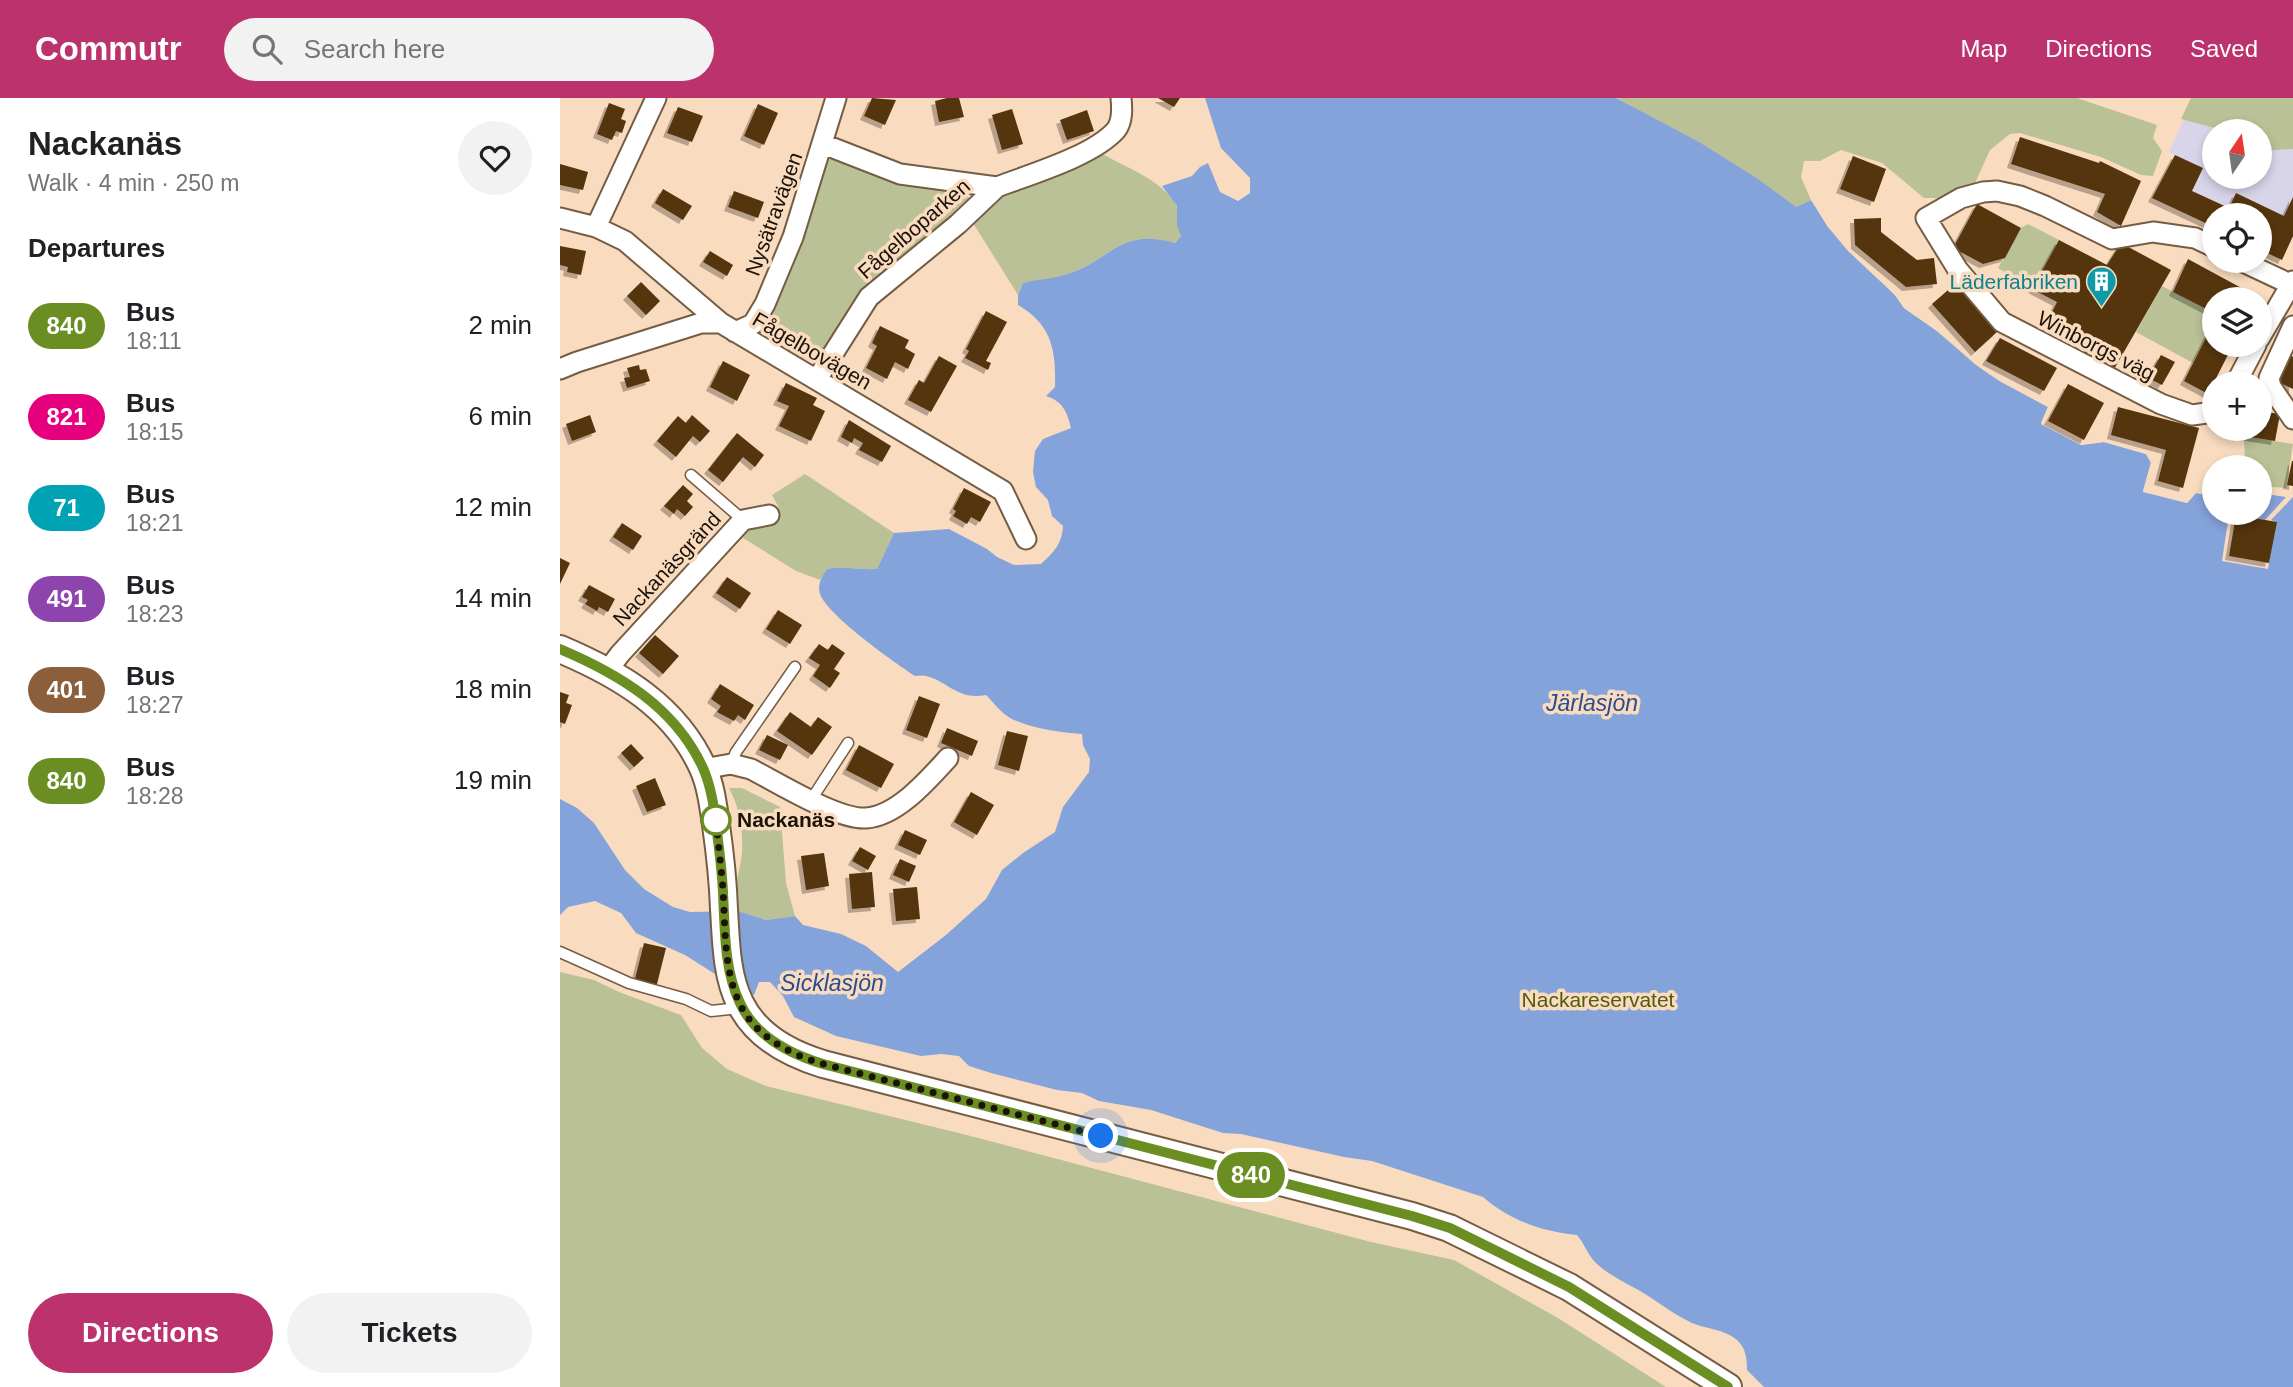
<!DOCTYPE html>
<meta charset="utf-8">
<style>
body{margin:0;font-family:Arial,sans-serif;background:#f2f2f2;color:#202124;height:100vh;display:flex;flex-direction:column;font-size:26px;white-space:nowrap}
*{box-sizing:border-box;margin:0}
p{font-size:23px;color:#757577}
.icon{flex:none;width:38px;height:38px;fill:none;stroke:currentColor;stroke-width:2;stroke-linecap:round;stroke-linejoin:round}
.map{position:relative;flex:1;overflow:hidden}
.details{display:flex;flex-direction:column;background:#fff;width:560px}
.details>*{flex:none}
.badge{padding:0 14px;border-radius:23px;font-size:24px;line-height:46px}
.needle{width:46px;rotate:13deg}
.fabs{position:absolute;left:1642px;top:21px;display:grid;gap:14px}
.fabs a{display:grid;place-items:center;width:70px;height:70px;border-radius:50%;background:#fff;box-shadow:0 4px 10px #0003;font-size:35px}
.you{position:absolute;width:35px;height:35px;margin:-18px;border:5px solid #fff;border-radius:50%;background:#1a73e8;box-shadow:0 0 0 10px #1a73e833}
.map>.badge{position:absolute;translate:-50% -50%;box-shadow:0 0 0 4px #fff}
h2{padding:0 28px;font-size:26px;line-height:63px}
.round{display:grid;place-items:center;flex:none;width:74px;height:74px;border-radius:37px;background:#f2f2f2}
.head{display:flex;align-items:center;justify-content:space-between;height:119px;padding:0 28px}
h1{font-size:33px;font-weight:600;line-height:52px}
.cta{display:flex;gap:14px;margin-top:auto;padding:14px 28px}
.cta a{flex:1;height:80px;border-radius:42px;background:#bc326c;color:#fff;font-size:28px;font-weight:600;line-height:80px;text-align:center}
.cta a+a{background:#f2f2f2;color:#202124}
ul{padding:0;list-style:none}
li{display:flex;align-items:center;gap:21px;height:91px;padding:0 28px}
li div{flex:1}
li b{display:block;font-size:26px}
li em{font-style:normal}
li .badge{min-width:77px;font-weight:700;text-align:center}
header{display:flex;align-items:center;gap:42px;box-sizing:border-box;height:98px;padding:0 35px;background:#bc326c;color:#fff}
header strong{font-size:33px}
nav{display:flex;gap:38px;margin-inline-start:auto;font-size:24px}
.search{width:490px;height:63px;background:#f2f2f2;display:flex;align-items:center;gap:18px;box-sizing:border-box;padding:0 24px;border-radius:38px;color:#757577;font-size:26px}
main{display:flex;flex:1;min-height:0}
.map>svg:first-child{display:block}
.education{fill:#d8d5ea}
.green{fill:#bac196}
.water{fill:#85a3db}
.pier{fill:#f9dcbf}
.building{fill:#55340b;filter:url(#shadow)}
.lines{fill:none;stroke-linecap:round;stroke-linejoin:round}
.lane-casing{stroke:#755c43;stroke-width:13}
.street-casing{stroke:#755c43;stroke-width:23}
.secondary-casing{stroke:#755c43;stroke-width:30}
.lane{stroke:#fff;stroke-width:10}
.street{stroke:#fff;stroke-width:19}
.secondary{stroke:#fff;stroke-width:26}
.line-casing{stroke:#fff;stroke-width:16}
.line{stroke:#6b8e23;stroke-width:10}
.walk{stroke:#1c1208;stroke-width:7;stroke-dasharray:0 12.6}
.stop-dot{fill:#fff;stroke:#6b8e23;stroke-width:3.5}
.labels{text-anchor:middle;stroke-width:7;stroke-linejoin:round;paint-order:stroke}
.street-label{font-size:21px;fill:#1c1208;stroke:#f9dcbf}
.culture-label{font-size:21px;fill:#0d838f;stroke:#f9dcbf;text-anchor:end}
.stop-label{font-size:21px;font-weight:bold;fill:#1c1208;stroke:#f9dcbf;text-anchor:start}
.park-label{font-size:21px;fill:#535b0f;stroke:#f9dcbf}
.water-label{font-size:23px;font-style:italic;fill:#2a4c90;stroke:#f9dcbf}
</style>
<header>
<strong>Commutr</strong>
<div class="search"><svg class="icon" aria-label="search" viewBox="0 0 24 24"><circle cx="10" cy="10" r="6"/><path d="M15 15l6 6"/></svg>Search here</div>
<nav><a>Map</a><a>Directions</a><a>Saved</a></nav>
</header>
<main>
<section class="details">
<div class="head"><div><h1>Nackanäs</h1><p>Walk · 4 min · 250 m</p></div><a class="round"><svg class="icon" aria-label="heart" viewBox="0 0 24 24"><path d="M12 20l-8-8c-3-5 5-10 8-4 3-6 11-1 8 4z"/></svg></a></div>
<h2>Departures</h2>
<ul>
<li><span class="badge" style="background:#6b8e23;color:#fff">840</span><div><b>Bus</b><p>18:11</p></div><em>2 min</em></li>
<li><span class="badge" style="background:#e6007e;color:#fff">821</span><div><b>Bus</b><p>18:15</p></div><em>6 min</em></li>
<li><span class="badge" style="background:#00a3b4;color:#fff">71</span><div><b>Bus</b><p>18:21</p></div><em>12 min</em></li>
<li><span class="badge" style="background:#8e44ad;color:#fff">491</span><div><b>Bus</b><p>18:23</p></div><em>14 min</em></li>
<li><span class="badge" style="background:#8b5e3c;color:#fff">401</span><div><b>Bus</b><p>18:27</p></div><em>18 min</em></li>
<li><span class="badge" style="background:#6b8e23;color:#fff">840</span><div><b>Bus</b><p>18:28</p></div><em>19 min</em></li>
</ul>
<div class="cta"><a>Directions</a><a>Tickets</a></div>
</section>
<div class="map">
<svg width="1733" height="1289" viewBox="0 0 1733 1289">
<defs>
<filter id="shadow"><feDropShadow dx="-4" dy="4" stdDeviation="0" flood-color="#0004"/></filter>
</defs>
<rect width="100%" height="100%" fill="#f9dcbf"/>
<path class="education" d="M1624,21l42,12h-12v46h45v-26l34,-2v48l-9,19 -48,-23 -7,15 -37,-17 11,-23 -34,-16z"/>
<path class="green" d="M1057,0h460l80,27 -4,13 9,13 -9,25 -12,-1 -40,-18 -81,-24 -10,1 -20,16 -15,33 -27,15h-24l-42,-35 -41,-13 -21,11h-16l-3,16 10,23 -15,7z
M1631,0h102v51l-34,2v-20h-33l-45,-12z
M533,55l10,1c25,15 58,25 73,51 3,6 3,24 5,32l-7,6c-54,-16 -63,17 -107,31 -13,5 -29,5 -44,9l-5,12 -45,-72 21,-24z
M274,60h11l55,26 64,9 6,6v7l-143,145c-33,16 -47,0 -76,-16l74,-174z
M1468,126l31,16 -27,49 -34,-21 23,-40z
M1602,188l52,27v9l-21,41 -57,-31z
M1684,338l49,8 -7,44 -27,-2v-19h-14z
M245,376l89,59 -17,36c-17,1 -33,-3 -50,0l-7,11 -24,-9 -56,-35 13,-10 24,-9 2,-9 -7,-13z
M169,690h13l38,19 6,76 9,33 -29,4 -28,-9c-8,-16 3,-41 4,-59 1,-23 -2,-43 -13,-64z
M0,874l34,8 25,12 62,23 21,33 25,21 39,17 197,48 408,108 83,18 104,58 108,69h-1106z"/>
<path class="water" d="M645,0h411l83,44 59,37 38,28 15,-7 17,27 67,68 9,13 33,23 39,34 25,17 47,25 -7,16 40,22 23,-3 42,12 5,8 -8,29 44,12 9,-10 18,3v17h45v-20l34,4v890h-529l-17,-17c0,-11 -1,-22 -10,-30 -13,-11 -31,-11 -45,-17 -17,-8 -31,-19 -47,-29 -16,-10 -36,-18 -50,-32 -7,-7 -11,-19 -18,-27 -34,-3 -68,-15 -94,-38l-111,-36 -28,-4 -103,-23 -18,-1 -72,-23 -52,-9 -17,-8 -25,-3 -66,-17 -22,-7 -10,-10 -18,-2 -20,2 -85,-20 -42,-19 -11,-21 -13,-14h-11l-5,13 -28,-14 -41,-26 -49,-22 -15,-20 -26,-12 -27,6 -8,8v-116l17,9 17,15 31,47 19,19 29,18 17,5 48,-1 28,9 29,-4 8,9 38,9 25,12 32,26 48,-37 40,-36 16,-29 21,-17 32,-21 8,-25 26,-35 1,-13 -7,-14 -1,-11c-24,-2 -50,-5 -72,-16 -9,-5 -17,-16 -24,-23 -33,7 -45,-24 -71,-19 -20,-13 -88,-61 -95,-82 -3,-9 2,-18 7,-25 17,-3 32,1 50,0l17,-36 55,-4 38,20 10,8 17,8 27,-1c13,-12 21,-20 22,-38l-11,-10 -4,-16 -12,-13 -3,-15 2,-21 8,-12 28,-11c-4,-17 -9,-27 -25,-32l9,-9c1,-37 -3,-62 -37,-82v-10l5,-12c14,-4 30,-4 44,-9 45,-14 52,-47 108,-31l6,-7 -4,-11v-19l-15,-20 30,-10 8,-9 8,-4 12,29 18,9 12,-8v-15l-29,-30z"/>
<path class="pier" d="M1249,98l4,2 18,27 19,24 48,44 9,12 32,23 52,43 60,33 1,4 -6,14 36,20 22,-3 44,12 7,11 -8,27 39,10 10,-10 18,3v4l-18,-3 -9,10 -44,-11 8,-29 -5,-9 -42,-12 -23,3 -40,-21 7,-17 -59,-33 -52,-43 -33,-23 -9,-13 -47,-44 -20,-24z
M1699,392l34,3v4l-22,23 5,2 -8,47 -46,-8 7,-47 17,-1v4l19,3 21,-23 -27,-4z"/>
<path class="building" d="M312,0l24,2 -11,25 -21,-9z
M387,0h12l5,19 -25,5 -4,-21z
M598,0h22l-6,9z
M49,5l16,6 -4,10 5,2 -4,12 -6,-2 -4,9 -15,-6z
M198,6l20,9 -14,32 -20,-9z
M118,9l25,9 -11,26 -25,-9z
M452,11l11,35 -21,6 -10,-35z
M527,12l7,21 -27,9 -7,-20z
M1460,39l79,26 1,-2 41,20 -20,45 -24,-14 8,-18 -94,-30z
M1615,57l28,13 -11,23 37,17 7,-15 48,23 9,-19v39l-11,24 -23,-11v-34h-45v12l-62,-29z
M1293,58l33,13 -12,33 -34,-13z
M0,66l28,8 -5,18 -23,-5z
M103,91l29,17 -9,14 -28,-17z
M174,93l30,11 -6,16 -30,-11z
M1417,106l44,24 -16,30 -22,6 -30,-16z
M1321,120v14l36,28 17,-2 3,26 -31,3 -51,-42 -1,-26z
M1499,142l48,25 14,-22 50,27 -58,101 -28,-15 -5,-7 7,-13 -37,-20 7,-14 -25,-13z
M0,148l26,5 -5,24 -14,-3 1,-5 -8,-2z
M150,153l23,14 -6,11 -24,-14z
M1628,161l70,38 -1,2h-43v14l-41,-21z
M81,184l19,19 -14,14 -19,-19z
M1395,186l42,48 -22,20 -43,-48z
M426,213l21,11 -21,39 5,2 -3,7 -23,-12 4,-7 -3,-2z
M1654,224v23h19l-25,49 -24,-13z
M320,228l29,14 -4,8 10,6 -7,15 -13,-7 -8,17 -21,-11 11,-22 -5,-3z
M1440,240l57,30 -13,23 -58,-30z
M1729,256l4,3v32l-17,-8z
M1601,257l14,7 -13,23 -14,-7z
M379,258l18,10 -26,46 -23,-12 11,-20 5,3z
M163,263l27,14 -13,26 -27,-14z
M79,267l1,5 6,-1 4,12 -23,7 -3,-10 6,-1 -3,-9z
M226,285l31,15 -4,7 12,6 -14,30 -32,-15 10,-20 -12,-5z
M1508,286l36,19 -20,37 -36,-19z
M1558,309l81,21 -16,60 -25,-7 8,-31 -55,-15z
M1699,313l21,3 -5,27 -31,-5 2,-7h13z
M30,317l6,17 -24,9 -6,-17z
M132,317l18,16 -10,11 -7,-6 -17,21 -19,-16 21,-25 8,7z
M289,322l42,26 -9,16 -23,-12 4,-7 -9,-5 -2,5 -11,-6z
M177,335l27,22 -9,12 -12,-10 -20,25 -15,-12z
M1732,363h1v25l-6,-1z
M123,387l10,9 -6,7 6,6 -8,9 -8,-7 -3,5 -10,-8z
M404,390l27,14 -11,20 -9,-5 -4,7 -14,-8 3,-5 -3,-2z
M1676,417l41,7 -8,41 -40,-7z
M62,425l20,13 -9,14 -20,-13z
M0,460l10,5 -10,21z
M167,479l24,16 -11,16 -24,-16z
M29,487l26,14 -7,13 -9,-5 -2,4 -12,-7 3,-4 -6,-3z
M218,512l24,15 -12,19 -24,-15z
M95,537l24,21 -16,18 -24,-21z
M259,546l9,6 4,-6 13,9 -11,16 6,4 -10,15 -17,-12 7,-11 -11,-7z
M160,586l34,21 -9,15 -7,-5 -4,6 -17,-9 4,-6 -10,-7z
M0,594l9,3 -3,8 6,2 -7,19 -5,-2z
M359,598l21,8 -13,34 -21,-8z
M230,614l21,15 7,-10 14,10 -20,28 -35,-24z
M387,630l31,13 -6,15 -31,-13z
M447,633l21,5 -9,35 -21,-6z
M207,637l21,10 -8,15 -21,-10z
M71,646l13,14 -10,9 -13,-14z
M299,647l35,19 -13,24 -35,-18z
M95,680l11,27 -19,7 -11,-26z
M411,694l23,13 -17,30 -23,-13z
M345,732l22,10 -7,15 -22,-10z
M300,749l16,9 -8,14 -16,-9z
M264,755l5,33 -23,4 -5,-34z
M340,761l16,7 -7,16 -16,-7z
M312,774l3,35 -23,2 -3,-35z
M357,789l3,32 -24,2 -3,-32z
M84,845l22,5 -10,40 -22,-5z"/>
<g class="lines">
<defs>
<path id="lane" d="M131,377l52,45
M171,666l5,-12 59,-85
M251,702l37,-57
M0,854l69,31 57,16 25,12 28,-3"/>
<path id="street" d="M437,89c34,-13 96,-31 119,-57 7,-9 6,-22 5,-32
M0,120l36,9 29,14 96,82 282,168 23,48
M36,129l60,-129
M1654,149l-19,-9 -42,-6 -41,7 -67,-33 -25,-10 -23,-5 -14,1 -22,6 -35,20 32,52 44,52 159,82 31,11 22,-3
M1681,163l49,23
M1733,228l-24,52 2,9 22,32
M175,234l18,-8 12,-20 28,-67 43,-139
M1699,241l34,-58
M0,271l17,-7 124,-39h20
M257,281l52,-82 89,-73 39,-37 -97,-13 -77,-30
M1676,285l20,-38
M48,572l12,-16 123,-134 26,-5
M143,671l28,-5 20,5c27,14 87,51 115,49 31,-2 62,-38 82,-60"/>
<path id="secondary" d="M0,551c59,25 115,57 143,119 8,18 10,37 13,57 4,28 7,56 8,84 2,31 2,66 16,94 16,33 50,51 83,61l589,152 37,12 120,59 159,100"/>
</defs>
<use href="#lane" class="lane-casing"/>
<use href="#street" class="street-casing"/>
<use href="#secondary" class="secondary-casing"/>
<use href="#lane" class="lane"/>
<use href="#street" class="street"/>
<use href="#secondary" class="secondary"/>
</g>
<g class="lines">
<defs>
<path id="line" d="M0,551c59,25 115,58 143,119 8,18 11,37 13,57 3,22 6,45 7,68 2,36 1,77 17,110 15,33 50,51 83,61l589,152 38,12 119,59 159,100"/>
</defs>
<use href="#line" class="line-casing"/>
<use href="#line" class="line"/>
<path class="walk" d="M156,722l-1,-5c3,25 6,50 8,75 3,45 -1,104 34,138 18,18 42,29 66,36l278,72"/>
</g>
<defs>
<symbol id="building-pin" viewBox="-11 -11 22 30"><path d="M0 17L-7.5 6A9.5 9.5 0 1 1 7.5 6Z" fill="#0f9aa8" stroke="#f9dcbf"/><path d="M-4-6H4V6H1V3H-1V6H-4ZM-2.5-4.3h1.7v1.8h-1.7ZM.8-4.3h1.7v1.8H.8ZM-2.5-1h1.7V.8h-1.7ZM.8-1h1.7V.8H.8Z" fill="#fff"/></symbol>
</defs>
<g fill-rule="evenodd">
<use href="#building-pin" x="1524" y="166" width="35" height="47"/>
</g>
<circle class="stop-dot" cx="156" cy="722" r="14"/>
<g class="labels">
<g class="street-label">
<text transform="translate(214 116) rotate(-70)" y="7">Nysätravägen</text>
<text transform="translate(354 131) rotate(-41)" y="7">Fågelboparken</text>
<text transform="translate(1536 248) rotate(27)" y="7">Winborgs väg</text>
<text transform="translate(252 253) rotate(30)" y="7">Fågelbovägen</text>
<text transform="translate(107 471) rotate(-47)" y="7">Nackanäsgränd</text>
</g>
<g class="culture-label">
<text x="1518" y="191">Läderfabriken</text>
</g>
<g class="stop-label">
<text x="177" y="729">Nackanäs</text>
</g>
<g class="park-label">
<text x="1038" y="909">Nackareservatet</text>
</g>
<g class="water-label">
<text x="1032" y="613">Järlasjön</text>
<text x="272" y="893">Sicklasjön</text>
</g>
</g>
</svg>
<div class="fabs">
<a><svg class="needle" viewBox="-14 -14 28 28"><path d="M0-13l5 13h-10z" fill="#e53935"/><path d="M0 13l5-13h-10z" fill="#757577"/></svg></a>
<a><svg class="icon" aria-label="locate" viewBox="0 0 24 24"><circle cx="12" cy="12" r="6"/><path d="M12 2v4M12 18v4M2 12h4M18 12h4"/></svg></a>
<a><svg class="icon" aria-label="layers" viewBox="0 0 24 24"><path d="M12 4l9 5-9 5-9-5zM3 14l9 5 9-5"/></svg></a>
<a>+</a>
<a>−</a>
</div>
<div class="you" style="left:541px;top:1038px"></div>
<b class="badge" style="left:691px;top:1077px;background:#6b8e23;color:#fff">840</b>
</div>
</main>
